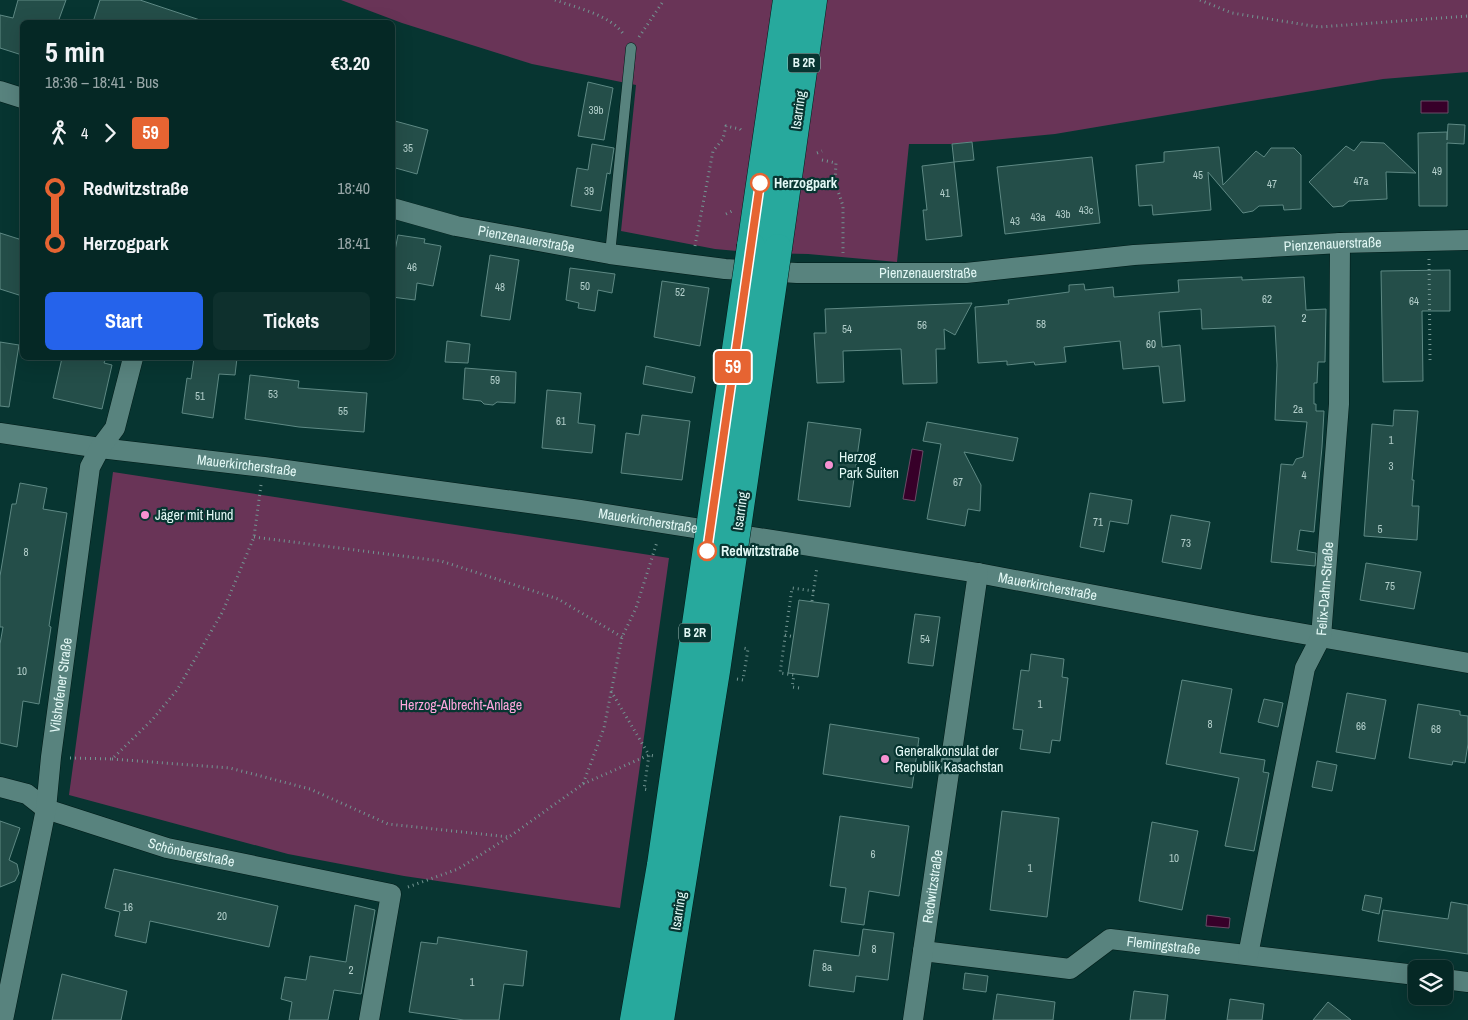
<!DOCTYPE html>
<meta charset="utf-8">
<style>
body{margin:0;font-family:"Archivo Narrow",sans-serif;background:#0e302d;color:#f1f3f6;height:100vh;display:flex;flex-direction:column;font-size:19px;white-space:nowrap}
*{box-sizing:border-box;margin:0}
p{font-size:16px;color:#97a6a7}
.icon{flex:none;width:28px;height:28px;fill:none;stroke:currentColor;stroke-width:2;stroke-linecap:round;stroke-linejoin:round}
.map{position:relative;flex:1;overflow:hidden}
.drawer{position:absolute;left:20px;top:20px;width:375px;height:340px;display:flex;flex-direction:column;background:#052825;border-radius:8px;box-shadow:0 5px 20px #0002,0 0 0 1px #264442}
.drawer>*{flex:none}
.badge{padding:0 10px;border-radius:4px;font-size:18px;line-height:32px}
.fabs{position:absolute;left:1408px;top:960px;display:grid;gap:10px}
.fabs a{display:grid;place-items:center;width:45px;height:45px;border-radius:8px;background:#052825;box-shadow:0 5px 20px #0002,0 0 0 1px #264442;font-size:25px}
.map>.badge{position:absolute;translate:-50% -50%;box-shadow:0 0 0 2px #fff}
.legs{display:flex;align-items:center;gap:8px;height:55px;padding:0 25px;font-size:16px}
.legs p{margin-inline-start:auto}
.summary{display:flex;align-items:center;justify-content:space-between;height:85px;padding:0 25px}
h1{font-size:28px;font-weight:700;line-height:38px}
.primary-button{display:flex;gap:10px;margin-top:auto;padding:10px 25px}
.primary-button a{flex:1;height:58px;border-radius:8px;background:#2563eb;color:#fff;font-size:20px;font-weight:700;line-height:58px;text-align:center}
.primary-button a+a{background:#0e302d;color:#f1f3f6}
ul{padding:0 25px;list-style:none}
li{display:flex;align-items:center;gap:18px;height:55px;font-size:19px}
li i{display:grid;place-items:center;width:8px;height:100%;margin:0 6px;background:currentColor}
li i::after{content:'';width:12px;height:12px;margin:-6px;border:4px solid;border-radius:50%;background:#052825}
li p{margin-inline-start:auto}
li:first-child i{background:linear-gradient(#0000 50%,currentColor 0)}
li:last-child i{background:linear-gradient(currentColor 50%,#0000 0)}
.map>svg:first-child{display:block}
.green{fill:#693457}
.water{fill:#370029;stroke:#6a4a66}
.building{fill:#244e49;stroke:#5e8984}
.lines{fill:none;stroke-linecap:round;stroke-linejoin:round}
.lane-casing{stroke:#001b18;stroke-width:11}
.street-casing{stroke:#001b18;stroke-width:21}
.highway-casing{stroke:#001b18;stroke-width:29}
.path{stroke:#739592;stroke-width:3;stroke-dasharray:1 4;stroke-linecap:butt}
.lane{stroke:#58837e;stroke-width:10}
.street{stroke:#58837e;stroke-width:20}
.highway{stroke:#27a99d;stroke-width:28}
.highway-bridge-casing{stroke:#001b18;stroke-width:29;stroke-linecap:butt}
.highway-bridge{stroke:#27a99d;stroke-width:28}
.line-1-casing{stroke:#fff;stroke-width:11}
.line-1{stroke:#e66432;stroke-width:8}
.stop-1-dot{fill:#fff;stroke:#e66432;stroke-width:2.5}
.poi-dot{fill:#f591d1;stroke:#073531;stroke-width:2}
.labels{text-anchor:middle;stroke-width:4.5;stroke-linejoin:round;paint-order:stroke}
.number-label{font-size:11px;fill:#b2ceca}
.shield{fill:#073531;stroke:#a0beba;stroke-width:1}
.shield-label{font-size:12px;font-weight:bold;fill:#e2f8f5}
.street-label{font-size:14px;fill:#e2f8f5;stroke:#073531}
.stop-label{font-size:14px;font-weight:bold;fill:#e2f8f5;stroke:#073531;text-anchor:start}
.poi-label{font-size:14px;fill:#e2f8f5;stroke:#073531;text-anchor:start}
.park-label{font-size:14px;fill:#fda5dc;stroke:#073531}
</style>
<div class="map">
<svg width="1468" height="1020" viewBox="0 0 1468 1020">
<rect width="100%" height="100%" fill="#073531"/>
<path class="green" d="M341,0h1127v72l-85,7 -328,55 -103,10h-43l-12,118 -89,-8 -49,-1 -44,-4 -94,-18 15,-146 -104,-21 -130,-41z
M113,472l556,86 -49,350 -216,-32 -116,-22 -219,-59z"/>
<path class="water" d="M1421,101h27v12h-27z
M912,449l11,2 -8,50 -12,-2z
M1207,915l23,3 -1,10 -23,-2z"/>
<path class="building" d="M18,0h48l-8,22h-36v33l-22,-7v-33l13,3z
M100,0h40l60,20 -1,2h-106z
M588,82l25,6 -9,52 -26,-4z
M395,121l33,9 -11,44 -25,-7v-36z
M1448,124l17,1 -1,19 -17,-1v63h-28l-1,-73 29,-1v8z
M972,142l2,18 -20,2 -2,-18z
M1361,142l23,1 32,30 -30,-1 1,27 -38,2 -6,5 -10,1 -24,-25 37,-36 8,5z
M592,144l22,4 -4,26 -3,-1 -6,38 -30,-5 6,-38 11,2z
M1219,147l4,38 33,-34 8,6 7,-9h23l7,7v54l-17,1 -1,-5 -24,1 -6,5 -10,2 -35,-41 3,38 -58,5 -1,-10 -13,1 -3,-41 28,-3v-10z
M1092,157l8,66 -95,11 -8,-67z
M954,162l8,74 -36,4 -3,-30h4l-5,-44z
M0,233l22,7v56l-22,-7z
M398,235l27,4 -1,4 17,3 -8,40 -16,-3 -2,17 -23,-3v-31z
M490,255l29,5 -9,60 -29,-4z
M570,268l45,6 -3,19 -14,-3 -3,21 -17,-3 1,-5 -13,-3z
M1450,270v41h-28l1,70 -40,1 -2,-111z
M1242,277v3l62,-3 2,33 20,-1 -1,53h-7l-1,21h-3v21h2v7h8l-2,36 -8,85 -14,-2 -3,20 19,3 -1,13 -44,-4 10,-98 12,1 3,-6 7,-2 4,-35 -32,-2 2,-55 -2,-39 -73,3 -1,-20 -42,3 3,35 18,-2 5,56 -22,2 -4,-37 -36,3 -3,-28 -56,6 2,15 -31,3 -1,-3 -27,3v-4l-29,2 -3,-56 34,-3 -1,-4 61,-8v-7l15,-1 1,6 28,-3 1,10 65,-5 -1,-12z
M662,281l47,7 -9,58 -46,-9z
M972,303l-17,32 -11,-6 1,20h-9l1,34 -34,1 -2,-35 -58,2 1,31 -27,1 -3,-50h12l-1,-24z
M447,341l23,3 -2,19 -23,-1z
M0,342l19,3 -10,62 -9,-1z
M62,358h44l-2,5 8,2 -10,44 -49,-11z
M194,358h43l-2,17 -16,-1 -6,44 -31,-5 5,-35 4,1z
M646,366l49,11 -3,16 -49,-9z
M465,368l51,4 -1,31 -18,-1 -4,3 -9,-1 -3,-3 -18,-2z
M250,375l49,6 -1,7 69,5 -3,39 -65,-5 -54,-8z
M547,390l34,3 -3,30 17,2 -3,28 -50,-5z
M1394,410l24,1 -6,69h2l-2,26h7l-2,34 -53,-4 8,-112 21,2z
M642,415l48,6 -8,59 -61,-7 5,-40 13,2z
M808,422l53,7 -11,78 -52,-7z
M927,422l91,16 -5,23 -49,-9 17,33 -1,26 -12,-2 -3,17 -38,-7 14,-75 -18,-3z
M20,483l27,5 -4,21 24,4 -18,113 2,1 -12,77 -16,-3 -6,46 -17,-4v-99l3,-17h-3v-51l12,-72h4z
M1090,493l42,7 -4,24 -18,-3 -6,31 -24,-5z
M1171,515l39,7 -9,47 -39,-7z
M1366,563l55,9 -7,37 -54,-9z
M799,600l30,4 -11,73 -30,-4z
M915,614l25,3 -7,49 -25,-3z
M1031,654l33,5 -2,18 6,1 -8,63 -8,-1 -2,13 -30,-4 3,-19 -10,-1 8,-59 8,1z
M1182,680l50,9 -12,64 45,7 -2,12 6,1 -15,78 -29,-5 14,-68 -73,-14z
M1347,693l39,7 -11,59 -39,-7z
M1264,699l19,4 -5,24 -20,-5z
M1418,704l42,7v4l8,1v28l-3,19 -12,-2 -1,4 -43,-7z
M830,724l89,14 -7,50 -89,-14z
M1317,761l20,4 -5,26 -20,-4z
M1002,811l57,7 -12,99 -57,-7z
M840,816l69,10 -10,70 -30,-5 -5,34 -23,-3 5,-34 -16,-2z
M0,821l20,7 -11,32 8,4 2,9 -4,8 -15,6z
M1152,822l46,9 -16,79 -43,-9z
M114,869l164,37 -9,41 -119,-26 -4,22 -31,-7 5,-24 -15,-4z
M1365,895l17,3 -3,16 -17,-4z
M1451,902l17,3v49l-90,-13 5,-31 65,9z
M355,905l20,5 -14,84 -27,-4 -6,30h-39l3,-18 -11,-3 4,-22 21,3 4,-24 36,6z
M863,929l31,4 -6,47 -32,-4 -2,16 -45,-6 5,-36 45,6z
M438,937l89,14 -4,35 -19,-2 -5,36h-35l-55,-8 12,-70 16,2z
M965,973l23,3 -2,16 -23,-3z
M62,974l65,17 -6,29h-69z
M1134,991l34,4 -3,25h-35z
M997,994l58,8 -2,18h-60z
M1230,999l34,5 -2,16h-35z
M1328,1002l23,18h-38z"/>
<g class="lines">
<defs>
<path id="lane" d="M610,254l21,-206"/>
<g id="street">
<path d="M0,91l22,7"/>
<path id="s1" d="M392,208l64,18 154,28 115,15 72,4h169l168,-18 206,-12 128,-3"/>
<path id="s2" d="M0,433l100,15 164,19 316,43 243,38 155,25 275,52 215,38"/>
<path id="s3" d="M0,787l27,7 19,15 121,39 224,46 -22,126"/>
<path id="s4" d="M923,951l147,18 40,-30 306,36"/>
<path id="s5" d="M1248,955l57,-287 16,-31 18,-233 1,-161"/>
<path d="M1444,979l24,3"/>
<path id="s6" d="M3,1020l43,-211 5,-52 39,-290 10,-19 15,-20 18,-70"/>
<path id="s7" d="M913,1020l65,-447"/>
</g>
<path id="highway" d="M751,246l36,-246
M778,248l35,-248"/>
</defs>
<use href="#lane" class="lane-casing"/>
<use href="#street" class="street-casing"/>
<use href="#highway" class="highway-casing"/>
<path class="path" d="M555,0c22,8 56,15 69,35
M1200,0l32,13 87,14 149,-11
M639,37l25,-37
M817,153l5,-2
M822,160l14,3 -1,19 8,24v47
M726,214l6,-3
M695,246l18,-95 10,-12 3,-13 14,3 3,3
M1429,259l1,101
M254,537l187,24 117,38 64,38
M812,601l5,-34
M785,635l9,2
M737,679l6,1 5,-31 -5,-1
M799,688l-7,-1 2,-12 -14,-2 12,-85 22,3
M611,691l38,64 -5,34 5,1
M918,747l14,1
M70,758l42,1 40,-39 25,-30 46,-79 31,-74 7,-52
M112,759l118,9 80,21 78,35 121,13
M583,784l66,-29 5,1
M408,887l50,-18 51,-32 74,-53 21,-56 18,-91 14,-29 21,-66"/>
<use href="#lane" class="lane"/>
<use href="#street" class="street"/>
<use href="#highway" class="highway"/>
<defs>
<path id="highway-bridge" d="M634,1020l27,-155 90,-619
M660,1020l56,-349 62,-423"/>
</defs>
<use href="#highway-bridge" class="highway-bridge-casing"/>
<use href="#highway-bridge" class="highway-bridge"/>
</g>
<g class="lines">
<defs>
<path id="line-1" d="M707,551l53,-368"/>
</defs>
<use href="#line-1" class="line-1-casing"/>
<use href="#line-1" class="line-1"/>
</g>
<g class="stop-1-dot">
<circle cx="760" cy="183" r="9"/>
<circle cx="707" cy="551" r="9"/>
</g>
<g class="poi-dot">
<circle cx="829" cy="465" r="5"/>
<circle cx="145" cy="515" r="5"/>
<circle cx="885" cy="759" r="5"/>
</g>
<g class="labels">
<g class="number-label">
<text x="596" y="114">39b</text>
<text x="408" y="152">35</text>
<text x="1437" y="175">49</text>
<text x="1198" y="179">45</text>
<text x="1361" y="185">47a</text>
<text x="1272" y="188">47</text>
<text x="589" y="195">39</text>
<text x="945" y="197">41</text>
<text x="1086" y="214">43c</text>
<text x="1063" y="218">43b</text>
<text x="1038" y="221">43a</text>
<text x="1015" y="225">43</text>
<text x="412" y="271">46</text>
<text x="585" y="290">50</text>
<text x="500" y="291">48</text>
<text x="680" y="296">52</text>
<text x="1267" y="303">62</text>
<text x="1414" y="305">64</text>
<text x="1304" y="322">2</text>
<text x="1041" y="328">58</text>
<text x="922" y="329">56</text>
<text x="847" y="333">54</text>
<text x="1151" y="348">60</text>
<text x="495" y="384">59</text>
<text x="273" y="398">53</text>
<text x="200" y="400">51</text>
<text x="1298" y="413">2a</text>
<text x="343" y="415">55</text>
<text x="561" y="425">61</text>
<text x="1391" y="444">1</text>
<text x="1391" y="470">3</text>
<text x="1304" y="479">4</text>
<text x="958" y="486">67</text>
<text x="1098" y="526">71</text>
<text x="1380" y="533">5</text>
<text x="1186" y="547">73</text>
<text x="26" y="556">8</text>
<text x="1390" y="590">75</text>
<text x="925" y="643">54</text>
<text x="22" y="675">10</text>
<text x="1040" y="708">1</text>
<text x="1210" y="728">8</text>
<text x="1361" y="730">66</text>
<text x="1436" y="733">68</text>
<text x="873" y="858">6</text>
<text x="1174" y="862">10</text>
<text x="1030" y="872">1</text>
<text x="128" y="911">16</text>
<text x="222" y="920">20</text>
<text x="874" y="953">8</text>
<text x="827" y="971">8a</text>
<text x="351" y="974">2</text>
<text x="472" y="986">1</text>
</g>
<g class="shield">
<rect x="788" y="53.5" width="32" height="19" rx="4"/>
<rect x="679" y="623.5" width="32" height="19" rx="4"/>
</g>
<g class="shield-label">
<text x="804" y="67">B 2R</text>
<text x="695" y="637">B 2R</text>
</g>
<g class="street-label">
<text transform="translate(798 110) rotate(-82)" y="5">Isarring</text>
<text dy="5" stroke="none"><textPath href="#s1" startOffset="138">Pienzenauerstraße</textPath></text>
<text dy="5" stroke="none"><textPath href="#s1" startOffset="948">Pienzenauerstraße</textPath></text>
<text dy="5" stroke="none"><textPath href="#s1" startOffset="542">Pienzenauerstraße</textPath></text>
<text dy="5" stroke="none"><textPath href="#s2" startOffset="249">Mauerkircherstraße</textPath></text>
<text transform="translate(740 511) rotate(-82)" y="5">Isarring</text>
<text dy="5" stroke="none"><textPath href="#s2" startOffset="654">Mauerkircherstraße</textPath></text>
<text dy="5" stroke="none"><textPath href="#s2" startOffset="1059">Mauerkircherstraße</textPath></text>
<text dy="5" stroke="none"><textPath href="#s5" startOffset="376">Felix-Dahn-Straße</textPath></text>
<text dy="5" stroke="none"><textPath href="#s6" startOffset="340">Vilshofener Straße</textPath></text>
<text dy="5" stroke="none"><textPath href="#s3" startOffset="204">Schönbergstraße</textPath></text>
<text dy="5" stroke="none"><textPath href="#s7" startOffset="135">Redwitzstraße</textPath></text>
<text transform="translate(678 911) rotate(-81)" y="5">Isarring</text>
<text dy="5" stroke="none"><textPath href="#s4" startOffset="252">Flemingstraße</textPath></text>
</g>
<g class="stop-label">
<text x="774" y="188">Herzogpark</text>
<text x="721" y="556">Redwitzstraße</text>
</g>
<g class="poi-label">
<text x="839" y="462">Herzog<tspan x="839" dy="16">Park Suiten</tspan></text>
<text x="155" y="520">Jäger mit Hund</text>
<text x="895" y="756">Generalkonsulat der<tspan x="895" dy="16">Republik Kasachstan</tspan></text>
</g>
<g class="park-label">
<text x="461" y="710">Herzog-Albrecht-Anlage</text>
</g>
</g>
</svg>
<div class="fabs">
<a><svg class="icon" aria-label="layers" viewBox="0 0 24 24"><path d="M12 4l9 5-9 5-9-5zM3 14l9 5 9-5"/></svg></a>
</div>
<b class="badge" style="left:733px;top:367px;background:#e66432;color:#fff">59</b>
<section class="drawer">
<div class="summary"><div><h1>5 min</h1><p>18:36 – 18:41 · Bus</p></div><b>€3.20</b></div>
<div class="legs"><svg class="icon" aria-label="walk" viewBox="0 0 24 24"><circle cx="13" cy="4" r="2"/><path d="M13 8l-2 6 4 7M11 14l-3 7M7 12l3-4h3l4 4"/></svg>4<svg class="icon" aria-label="forward" viewBox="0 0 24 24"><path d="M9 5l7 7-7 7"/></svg><b class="badge" style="background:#e66432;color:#fff">59</b></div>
<ul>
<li><i style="color:#e66432"></i><b>Redwitzstraße</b><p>18:40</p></li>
<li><i style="color:#e66432"></i><b>Herzogpark</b><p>18:41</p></li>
</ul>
<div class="primary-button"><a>Start</a><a>Tickets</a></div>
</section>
</div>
